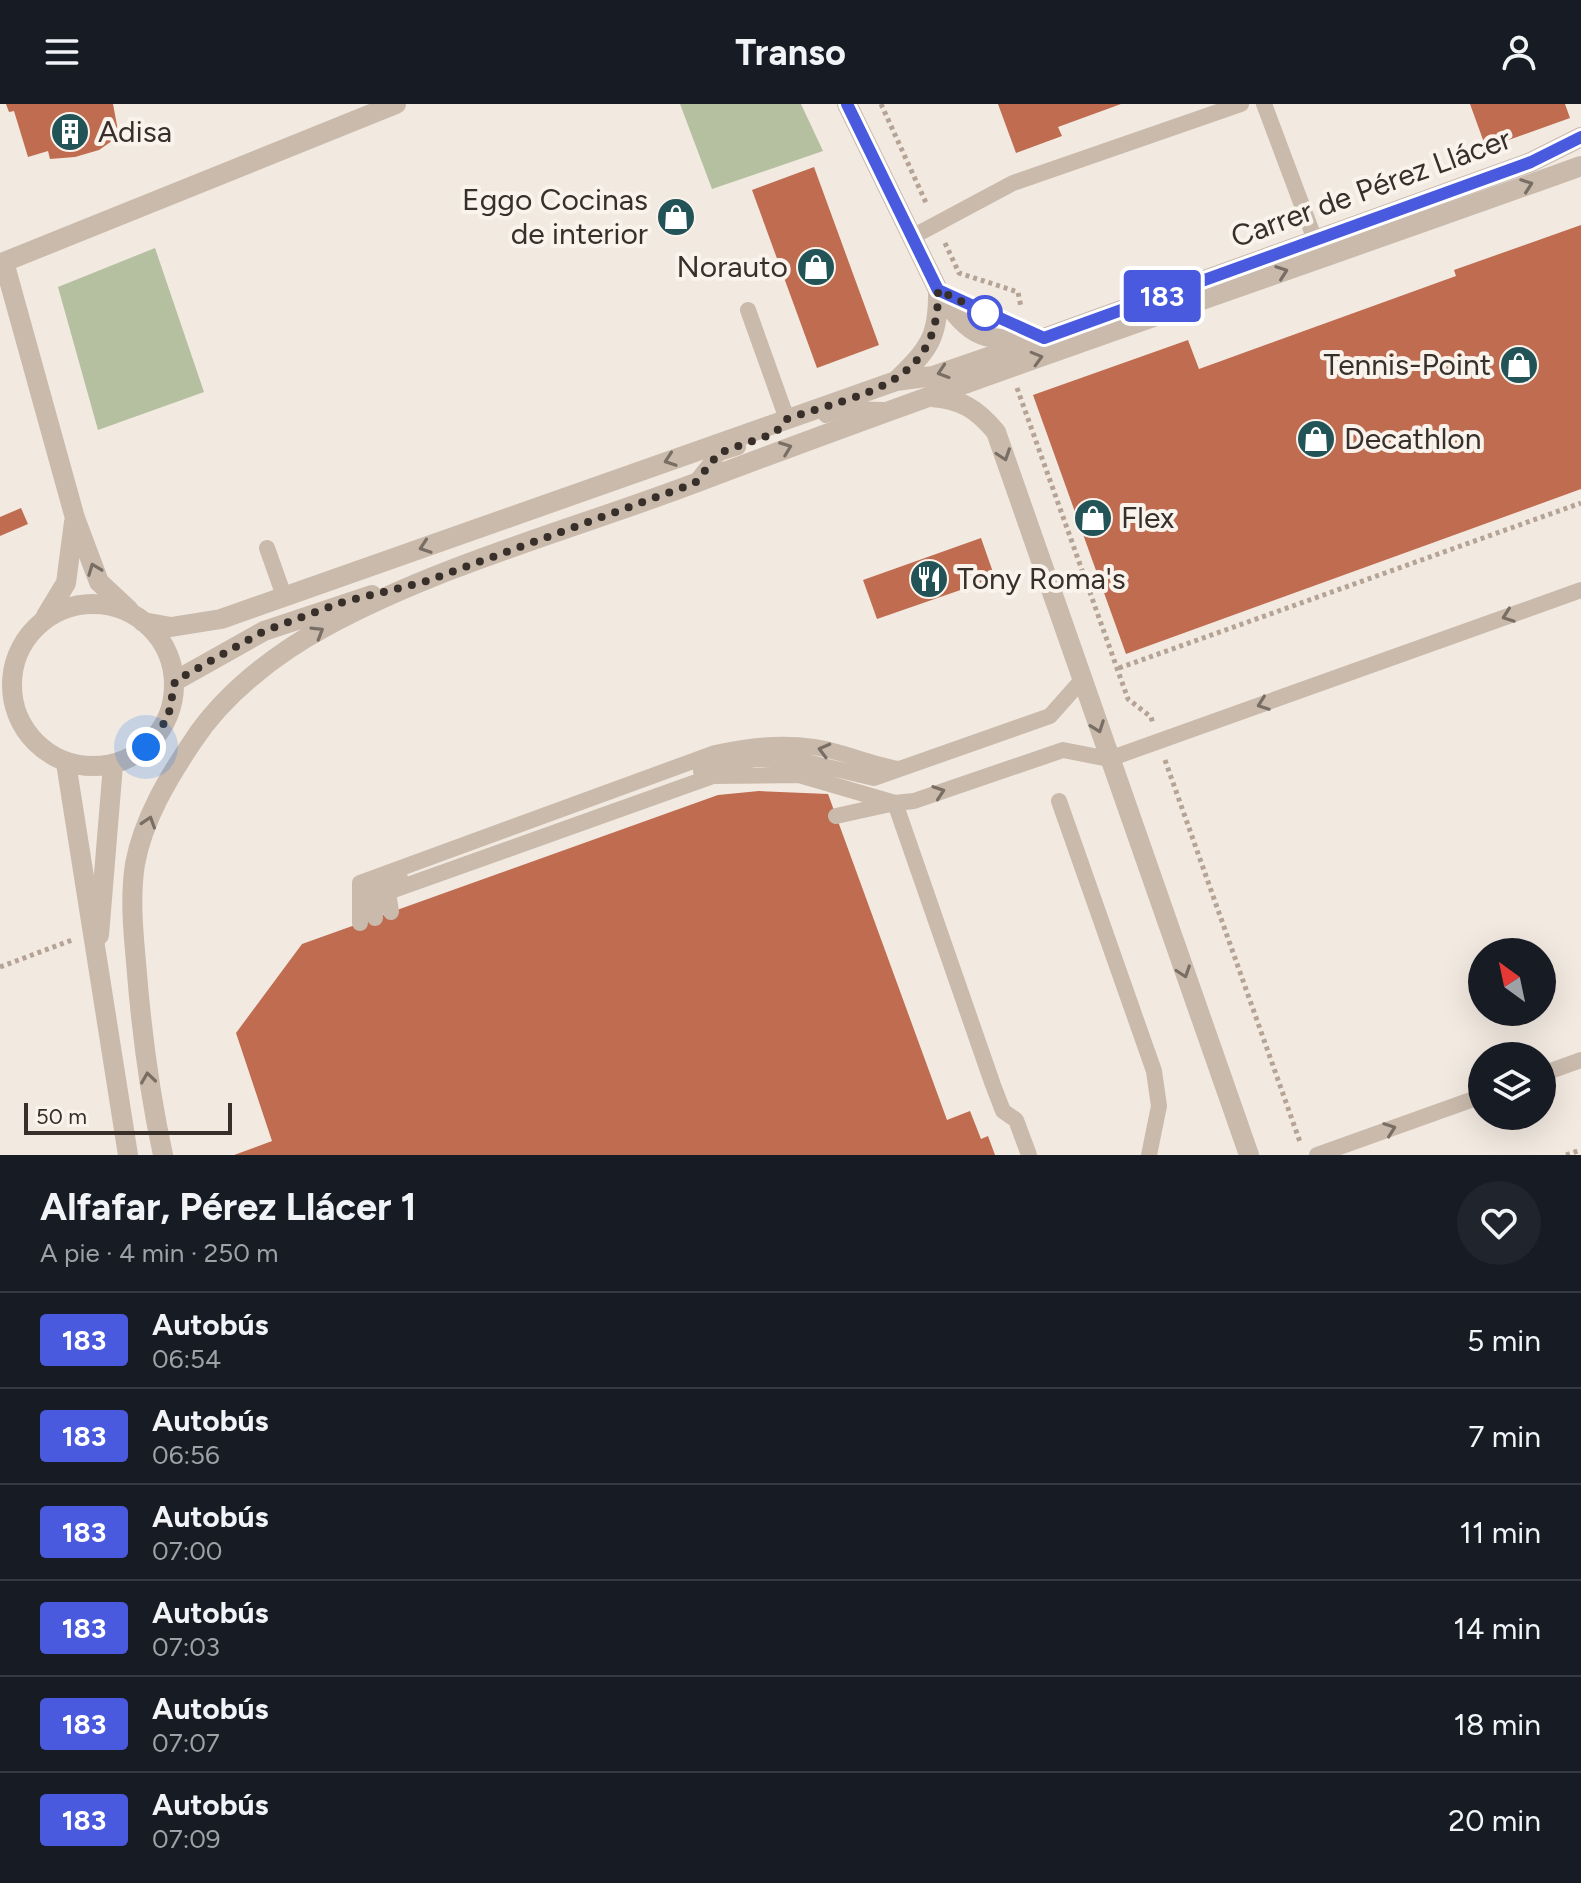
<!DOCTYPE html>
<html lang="es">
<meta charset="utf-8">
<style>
body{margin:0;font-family:Figtree,sans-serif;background:#20242c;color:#f1f3f6;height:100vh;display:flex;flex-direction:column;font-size:30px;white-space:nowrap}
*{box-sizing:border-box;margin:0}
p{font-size:26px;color:#9ea1a6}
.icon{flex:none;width:44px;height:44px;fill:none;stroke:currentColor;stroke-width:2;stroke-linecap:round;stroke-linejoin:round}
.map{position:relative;height:1051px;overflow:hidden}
.panel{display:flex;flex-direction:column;background:#171b24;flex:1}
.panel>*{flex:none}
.badge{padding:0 16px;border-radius:6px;font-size:28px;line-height:52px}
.needle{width:52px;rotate:327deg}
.controls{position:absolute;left:1468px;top:834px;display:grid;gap:16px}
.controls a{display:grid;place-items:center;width:88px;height:88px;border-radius:50%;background:#171b24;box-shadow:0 8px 32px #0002;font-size:40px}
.scale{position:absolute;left:24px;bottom:20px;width:208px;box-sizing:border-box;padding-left:8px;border:4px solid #382f2a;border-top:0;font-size:22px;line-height:28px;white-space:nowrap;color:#382f2a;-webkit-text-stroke:6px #f9f3ec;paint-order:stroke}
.you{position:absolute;width:40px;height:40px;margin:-20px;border:6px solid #fff;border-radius:50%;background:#1a73e8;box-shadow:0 0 0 12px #1a73e833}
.map>.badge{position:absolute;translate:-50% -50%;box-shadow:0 0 0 4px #fff}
.round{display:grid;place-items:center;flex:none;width:84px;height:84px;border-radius:42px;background:#20242c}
.overview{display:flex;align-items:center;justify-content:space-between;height:136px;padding:0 40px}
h1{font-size:38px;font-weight:700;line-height:60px}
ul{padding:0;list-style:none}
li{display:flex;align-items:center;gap:24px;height:96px;padding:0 40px;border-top:2px solid #363941}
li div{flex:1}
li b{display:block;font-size:30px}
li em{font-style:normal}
li .badge{min-width:88px;font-weight:700;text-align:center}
header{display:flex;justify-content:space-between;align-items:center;height:104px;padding:0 40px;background:#171b24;font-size:36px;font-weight:700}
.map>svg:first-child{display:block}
.green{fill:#b5c0a0}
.building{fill:#bf6c50}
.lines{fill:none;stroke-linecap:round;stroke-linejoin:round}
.path{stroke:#b5a496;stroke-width:5;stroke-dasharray:4 4;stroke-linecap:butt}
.service{stroke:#c9baac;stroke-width:16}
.minor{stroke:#c9baac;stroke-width:20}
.tertiary{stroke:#c9baac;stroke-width:20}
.oneway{stroke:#796e64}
.line-casing{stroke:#fff;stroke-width:18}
.line{stroke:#495adf;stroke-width:12}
.walk{stroke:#382f2a;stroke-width:8;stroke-dasharray:0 14.4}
.stop-dot{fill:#fff;stroke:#495adf;stroke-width:4}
.labels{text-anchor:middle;stroke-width:8;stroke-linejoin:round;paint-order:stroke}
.poi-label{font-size:30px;fill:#382f2a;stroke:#f9f3ec;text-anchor:start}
.street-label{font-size:30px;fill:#382f2a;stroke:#f9f3ec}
</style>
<header><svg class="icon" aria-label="menu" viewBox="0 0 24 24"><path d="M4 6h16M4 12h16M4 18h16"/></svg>Transo<svg class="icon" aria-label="person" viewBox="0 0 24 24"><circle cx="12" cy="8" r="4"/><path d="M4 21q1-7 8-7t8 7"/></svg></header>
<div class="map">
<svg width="1581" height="1051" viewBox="0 0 1581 1051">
<rect width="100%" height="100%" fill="#f2e9e0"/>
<path class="green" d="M680,0h121l22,47 -111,38z
M155,144l49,144 -106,38 -40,-143z"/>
<path class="building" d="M6,0h107l6,32 -20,14 -24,7 -25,2 -2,-8 -20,6 -14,-46 -5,1z
M998,0h123l-63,23 4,9 -46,17z
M1470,0h95l5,14 -84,30z
M814,63l65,178 -62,23 -65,-178z
M1581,121v264l-455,165 -93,-259 155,-55 11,29 257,-93 -2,-6z
M21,404l7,16 -28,12v-19z
M981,434l14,40 -118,41 -14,-39z
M759,687l69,3 119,326 23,-9 11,28 7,-3 7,19h-761l38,-14 -36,-108 66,-89 416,-149z"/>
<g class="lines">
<path class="path" d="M881,0l46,101
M945,139l14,30 59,19 3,15
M1017,284l111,311 23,18 2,7
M1119,564l462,-165
M1165,656l135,382
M0,863l72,-27
M1566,1051l15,-5"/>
<path class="service" d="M1264,0l51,136
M912,133l101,-54 228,-79
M940,187l102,47
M748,206l39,109
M826,311l18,-6 39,1
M695,379l24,-30 19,-6
M267,444l17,48
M701,667l20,-8 35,-4 42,1 76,18 176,-62 31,-35
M1059,697l95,270 5,35 -10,49
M836,712l59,-13 98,282 10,26 13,9 13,35
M391,808l-3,-20 325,-116 86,-1 96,28 19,-2 149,-51 46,9 472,-169
M375,814v-31l25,-9
M360,819v-40l355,-130c34,-7 64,-11 99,-6 28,4 55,17 84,22
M1542,970l39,-14
M1317,1051l165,-59"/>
<path class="minor" d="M129,506l-30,-28 -24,-64 -71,-256 392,-158
M46,512l20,-33 8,-61"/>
<path class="tertiary" d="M847,0l91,186c1,47 -9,59 -42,91
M938,186c34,51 46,52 106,48l487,-176 50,-25
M931,293c30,2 46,12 65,35l253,723
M12 581a81 81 0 1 1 162 0a81 81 0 1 1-162 0Z
M143,518l28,5 50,-8 675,-238 37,-5 111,-38
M175,577l89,-50 108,-36
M66,659l62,392
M99,831l14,-170
M163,1051c-14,-64 -22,-128 -27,-193 -3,-32 -6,-66 -1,-98 8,-44 33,-86 58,-123 31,-47 82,-87 132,-114 116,-63 249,-98 373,-145 292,-111 589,-210 883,-316"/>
</g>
<defs><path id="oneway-chevron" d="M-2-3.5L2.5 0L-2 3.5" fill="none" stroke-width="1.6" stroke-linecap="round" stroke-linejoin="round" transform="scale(2)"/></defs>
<g class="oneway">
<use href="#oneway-chevron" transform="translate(1527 81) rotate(-20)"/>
<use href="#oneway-chevron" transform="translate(1282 168) rotate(-20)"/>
<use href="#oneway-chevron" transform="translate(1037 254) rotate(-16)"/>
<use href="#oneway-chevron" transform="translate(943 268) rotate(162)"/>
<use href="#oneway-chevron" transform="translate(786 344) rotate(-21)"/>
<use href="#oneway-chevron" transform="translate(1004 351) rotate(71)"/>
<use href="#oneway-chevron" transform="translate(670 356) rotate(161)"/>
<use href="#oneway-chevron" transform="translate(425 443) rotate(161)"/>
<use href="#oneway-chevron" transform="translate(94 465) rotate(-111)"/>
<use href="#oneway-chevron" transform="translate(1508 512) rotate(160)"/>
<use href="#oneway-chevron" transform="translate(318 528) rotate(-31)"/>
<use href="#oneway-chevron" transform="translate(1263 600) rotate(160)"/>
<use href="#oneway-chevron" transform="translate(1098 623) rotate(70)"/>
<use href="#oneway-chevron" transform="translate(824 646) rotate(-165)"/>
<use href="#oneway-chevron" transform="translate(939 688) rotate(-19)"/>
<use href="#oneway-chevron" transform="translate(149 718) rotate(-72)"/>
<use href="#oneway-chevron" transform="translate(1184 868) rotate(71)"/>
<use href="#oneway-chevron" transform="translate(148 974) rotate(-98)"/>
<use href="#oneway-chevron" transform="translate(1390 1025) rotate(-20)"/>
</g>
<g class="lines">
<defs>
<path id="line" d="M847,0l91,186 106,48 487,-176 50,-25"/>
</defs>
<use href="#line" class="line-casing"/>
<use href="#line" class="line"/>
<path class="walk" d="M146,643l22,-29 7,-37 89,-50 79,-29 81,-20 271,-99 24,-30 56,-20 12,-14c74,-26 153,-32 151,-129l47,23"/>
</g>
<defs>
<symbol id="building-disc" viewBox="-11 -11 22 22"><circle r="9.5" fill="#225357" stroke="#f9f3ec"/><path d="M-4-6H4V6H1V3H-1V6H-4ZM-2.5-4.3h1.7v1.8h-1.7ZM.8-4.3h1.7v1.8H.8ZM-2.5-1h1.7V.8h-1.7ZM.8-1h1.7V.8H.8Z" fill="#fff"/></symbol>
<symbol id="shop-disc" viewBox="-11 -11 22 22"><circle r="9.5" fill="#225357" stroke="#f9f3ec"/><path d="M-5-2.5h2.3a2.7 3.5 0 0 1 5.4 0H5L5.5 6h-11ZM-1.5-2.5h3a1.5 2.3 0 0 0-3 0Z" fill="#fff"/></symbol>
<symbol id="restaurant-disc" viewBox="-11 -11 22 22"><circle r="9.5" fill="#225357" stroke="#f9f3ec"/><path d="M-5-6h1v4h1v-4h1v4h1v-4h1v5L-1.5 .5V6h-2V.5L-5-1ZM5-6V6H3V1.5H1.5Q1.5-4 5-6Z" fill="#fff"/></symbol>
</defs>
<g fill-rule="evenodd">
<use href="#building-disc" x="48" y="6" width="44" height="44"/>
<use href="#shop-disc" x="654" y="91" width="44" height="44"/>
<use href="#shop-disc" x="794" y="141" width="44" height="44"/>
<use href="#shop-disc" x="1497" y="239" width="44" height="44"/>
<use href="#shop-disc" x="1294" y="313" width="44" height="44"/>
<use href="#shop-disc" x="1071" y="392" width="44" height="44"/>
<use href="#restaurant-disc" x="907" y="453" width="44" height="44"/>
</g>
<circle class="stop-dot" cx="985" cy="209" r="16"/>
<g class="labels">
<g class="poi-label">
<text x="98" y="38">Adisa</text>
<text x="648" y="106" text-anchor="end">Eggo Cocinas<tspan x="648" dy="34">de interior</tspan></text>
<text x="788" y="173" text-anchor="end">Norauto</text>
<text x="1491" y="271" text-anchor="end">Tennis-Point</text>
<text x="1344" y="345">Decathlon</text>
<text x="1121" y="424">Flex</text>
<text x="957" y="485">Tony Roma's</text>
</g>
<g class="street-label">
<text transform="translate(1371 84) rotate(-20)" y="10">Carrer de Pérez Llácer</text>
</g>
</g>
</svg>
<div class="controls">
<a><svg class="needle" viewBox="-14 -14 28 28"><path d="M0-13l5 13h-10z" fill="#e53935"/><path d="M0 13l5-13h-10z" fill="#9ea1a6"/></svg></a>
<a><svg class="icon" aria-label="layers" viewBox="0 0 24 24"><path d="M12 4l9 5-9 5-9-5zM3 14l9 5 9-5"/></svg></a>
</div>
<div class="scale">50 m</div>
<div class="you" style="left:146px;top:643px"></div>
<b class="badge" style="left:1162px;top:192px;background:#495adf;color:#fff">183</b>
</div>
<section class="panel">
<div class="overview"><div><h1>Alfafar, Pérez Llácer 1</h1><p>A pie · 4 min · 250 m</p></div><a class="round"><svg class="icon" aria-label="heart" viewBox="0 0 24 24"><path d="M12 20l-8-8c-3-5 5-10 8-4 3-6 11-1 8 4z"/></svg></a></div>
<ul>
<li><span class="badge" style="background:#495adf;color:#fff">183</span><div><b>Autobús</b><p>06:54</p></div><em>5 min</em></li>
<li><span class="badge" style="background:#495adf;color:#fff">183</span><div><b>Autobús</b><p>06:56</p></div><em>7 min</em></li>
<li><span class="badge" style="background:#495adf;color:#fff">183</span><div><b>Autobús</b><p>07:00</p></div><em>11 min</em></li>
<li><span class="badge" style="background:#495adf;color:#fff">183</span><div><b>Autobús</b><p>07:03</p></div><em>14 min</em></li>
<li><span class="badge" style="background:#495adf;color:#fff">183</span><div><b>Autobús</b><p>07:07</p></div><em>18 min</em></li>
<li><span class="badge" style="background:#495adf;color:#fff">183</span><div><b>Autobús</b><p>07:09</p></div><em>20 min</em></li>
</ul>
</section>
